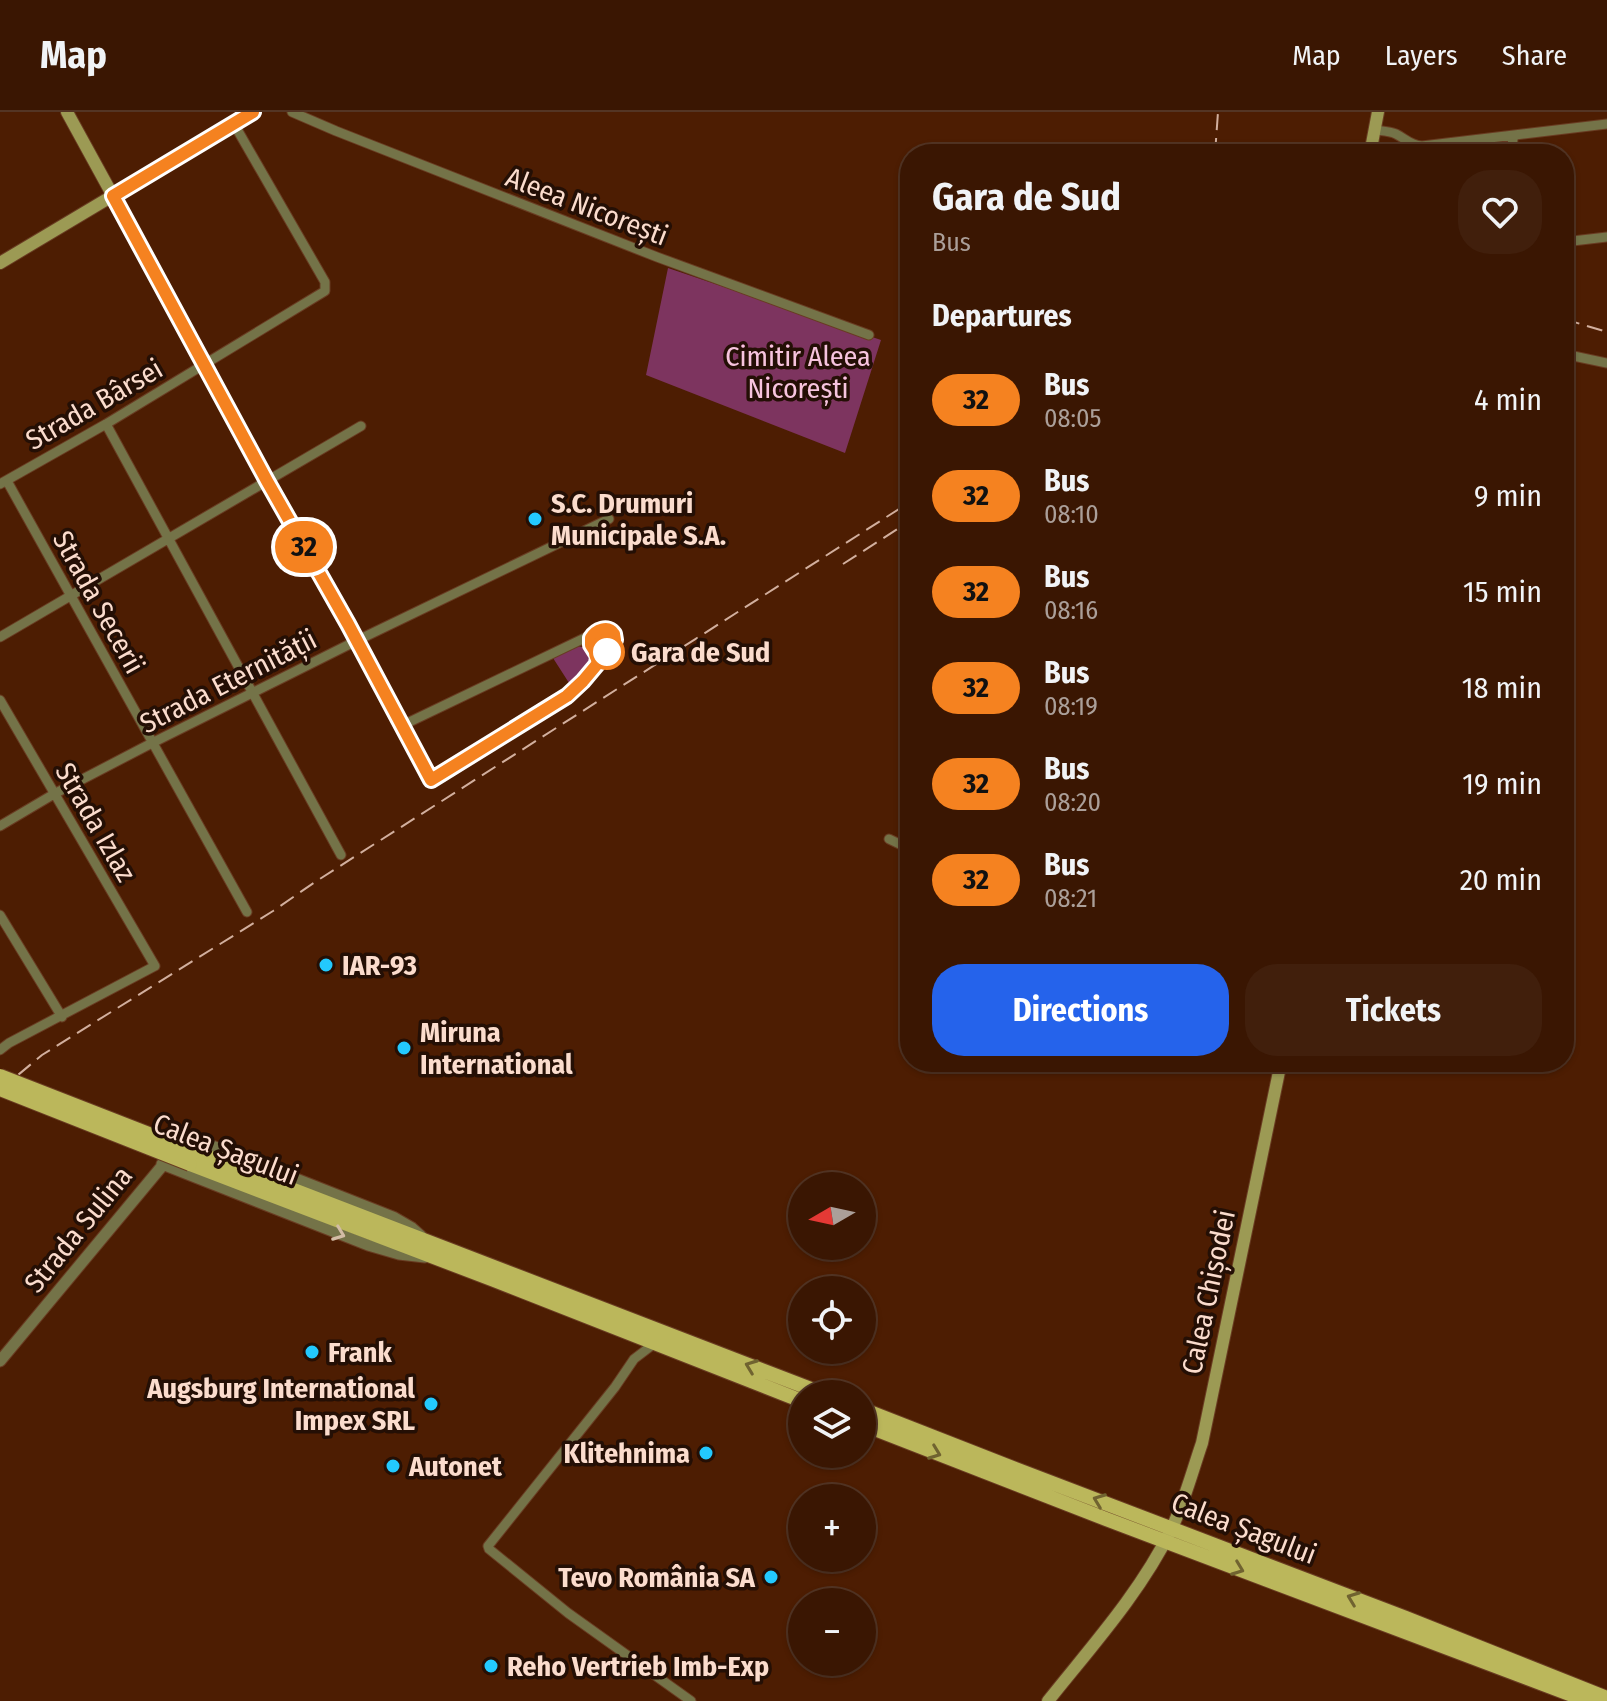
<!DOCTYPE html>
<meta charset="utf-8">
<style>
body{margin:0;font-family:"Fira Sans Condensed",sans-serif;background:#411f0c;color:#f1f3f6;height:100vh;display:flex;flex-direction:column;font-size:30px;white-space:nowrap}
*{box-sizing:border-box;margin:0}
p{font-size:26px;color:#ab9f99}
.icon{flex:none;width:44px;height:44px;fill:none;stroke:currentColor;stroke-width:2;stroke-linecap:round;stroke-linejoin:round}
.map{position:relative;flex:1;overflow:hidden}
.details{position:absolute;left:900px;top:32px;width:674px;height:928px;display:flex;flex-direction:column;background:#3a1602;border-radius:32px;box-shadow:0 2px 6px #0004,0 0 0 2px #543524}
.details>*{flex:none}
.badge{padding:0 16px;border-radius:26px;font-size:28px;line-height:52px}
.needle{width:52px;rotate:261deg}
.fabs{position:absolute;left:788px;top:1060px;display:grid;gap:16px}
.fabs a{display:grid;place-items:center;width:88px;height:88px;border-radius:50%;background:#3a1602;box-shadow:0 2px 6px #0004,0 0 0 2px #543524;font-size:40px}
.map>.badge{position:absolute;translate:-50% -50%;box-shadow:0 0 0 4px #fff}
h2{padding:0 32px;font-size:30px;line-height:72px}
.round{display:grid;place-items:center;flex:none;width:84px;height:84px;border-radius:32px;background:#411f0c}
.head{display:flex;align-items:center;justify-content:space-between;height:136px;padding:0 32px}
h1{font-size:38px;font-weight:700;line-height:60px}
.cta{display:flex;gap:16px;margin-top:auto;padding:16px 32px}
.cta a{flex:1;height:92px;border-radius:32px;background:#2563eb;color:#fff;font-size:32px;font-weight:700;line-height:92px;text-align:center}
.cta a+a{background:#411f0c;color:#f1f3f6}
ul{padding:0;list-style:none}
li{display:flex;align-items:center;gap:24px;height:96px;padding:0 32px}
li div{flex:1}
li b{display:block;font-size:30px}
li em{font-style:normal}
li .badge{min-width:88px;font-weight:700;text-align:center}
header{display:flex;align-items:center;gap:48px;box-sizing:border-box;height:112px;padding:0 40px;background:#3a1602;border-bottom:2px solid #543524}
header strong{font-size:38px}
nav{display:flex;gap:44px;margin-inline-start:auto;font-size:28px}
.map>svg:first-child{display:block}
.green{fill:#7d345f}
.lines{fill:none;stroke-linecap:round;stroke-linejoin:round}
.minor-casing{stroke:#693c22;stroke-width:11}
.tertiary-casing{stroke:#693c22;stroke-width:13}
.secondary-casing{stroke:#693c22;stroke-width:14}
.primary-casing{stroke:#693c22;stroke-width:16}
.minor{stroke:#747348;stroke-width:9}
.tertiary{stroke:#747348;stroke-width:11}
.secondary{stroke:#9c9a54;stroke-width:12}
.primary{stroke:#bbb75b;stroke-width:14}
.rail{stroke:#d2af9e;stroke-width:2;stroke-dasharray:16 8;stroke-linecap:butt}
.primary-bridge-casing{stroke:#693c22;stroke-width:16;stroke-linecap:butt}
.primary-bridge{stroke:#bbb75b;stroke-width:14}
.oneway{stroke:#d2bca5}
.oneway2{stroke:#706330}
.line-casing{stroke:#fff;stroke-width:18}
.line{stroke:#f58220;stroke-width:12}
.poi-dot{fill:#23c9fe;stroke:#240f05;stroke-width:3}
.stop-dot{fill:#fff;stroke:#f58220;stroke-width:4}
.labels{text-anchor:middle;stroke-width:7;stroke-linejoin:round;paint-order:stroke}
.street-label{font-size:28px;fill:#fbdccd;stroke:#240f05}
.park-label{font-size:28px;fill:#f7c4de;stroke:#240f05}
.poi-label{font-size:28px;font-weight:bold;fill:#fbdccd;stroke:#240f05;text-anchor:start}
.stop-label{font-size:28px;font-weight:bold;fill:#fbdccd;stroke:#240f05;text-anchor:start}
</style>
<header>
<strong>Map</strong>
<nav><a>Map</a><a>Layers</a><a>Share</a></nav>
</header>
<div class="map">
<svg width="1607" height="1589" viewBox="0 0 1607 1589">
<rect width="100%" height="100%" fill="#4d1d02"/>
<path class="green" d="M668,156l213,72 -36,113 -199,-78z
M577,534l10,2 4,16 -20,22 -18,-28z"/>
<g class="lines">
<defs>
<path id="minor" d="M292,0l44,19 321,126 212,78
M1375,18c7,1 14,1 21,4 10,5 14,11 26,12l185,-22
M1510,42l4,-19
M113,84l154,285 81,143 83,156 136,-84 16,-15 26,-31 5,-9v-7l-5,-5 -12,3 -6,6v9l7,9 -2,11
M1564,130l43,-5
M1564,242l43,9
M106,312l235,431
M7,369l240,431
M0,372l106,-60 219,-133v-9l-91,-158
M0,525l361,-211
M0,588l155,266 -146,77 -9,7
M401,614l192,-92
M0,714l54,-32 98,-51 204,-102 253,-122
M889,727l21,10
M0,803l62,102
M655,1231l-21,16 -19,28 -127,159 1,3 79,64 123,88"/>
<path id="tertiary" d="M162,1052l206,81 31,9 26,3
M0,1249l187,-225 206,81 19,11 9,8"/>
<path id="secondary" d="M67,0l46,84
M1370,42l8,-42
M0,151l253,-151
M1048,1589c43,-54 92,-108 123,-171 13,-27 21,-58 31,-87l79,-381"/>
<path id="primary" d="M195,1040l629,242
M190,1052l304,116 308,121
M862,1297l156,61 388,148 201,80
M862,1312l244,95 482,182"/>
</defs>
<use href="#minor" class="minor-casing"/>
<use href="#tertiary" class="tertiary-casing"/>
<use href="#secondary" class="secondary-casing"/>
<use href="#primary" class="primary-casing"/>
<use href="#minor" class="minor"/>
<use href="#tertiary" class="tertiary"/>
<use href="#secondary" class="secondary"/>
<use href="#primary" class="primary"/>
<path class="rail" d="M1215,42l3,-42
M1564,207l43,13
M843,452l67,-43
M0,978l42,-35 231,-144 42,-29 595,-380"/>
<defs>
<path id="primary-bridge" d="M0,964l195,76
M0,977l190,75"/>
</defs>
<use href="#primary-bridge" class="primary-bridge-casing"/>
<use href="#primary-bridge" class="primary-bridge"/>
</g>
<defs><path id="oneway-chevron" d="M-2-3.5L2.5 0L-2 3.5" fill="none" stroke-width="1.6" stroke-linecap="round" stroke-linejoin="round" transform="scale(2)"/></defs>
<use class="oneway" href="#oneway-chevron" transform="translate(339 1122) rotate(21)"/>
<g class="oneway2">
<use href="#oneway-chevron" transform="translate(751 1254) rotate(-159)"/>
<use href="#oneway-chevron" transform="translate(935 1341) rotate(21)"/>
<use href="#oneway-chevron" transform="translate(1099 1388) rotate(-159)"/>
<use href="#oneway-chevron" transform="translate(1238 1457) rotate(21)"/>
<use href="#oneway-chevron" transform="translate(1353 1486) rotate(-159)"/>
</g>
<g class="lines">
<defs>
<path id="line" d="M253,0l-140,84 154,285 81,143 83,156 136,-84 16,-15 26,-31 6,-10 -1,-6c-6,-9 -18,-4 -23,4v7l7,11 -1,8"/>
</defs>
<use href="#line" class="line-casing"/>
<use href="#line" class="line"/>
</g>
<g class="poi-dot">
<circle cx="535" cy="407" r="8"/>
<circle cx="326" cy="853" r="8"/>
<circle cx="404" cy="936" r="8"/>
<circle cx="312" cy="1240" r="8"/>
<circle cx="431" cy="1292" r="8"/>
<circle cx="706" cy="1341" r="8"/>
<circle cx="393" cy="1354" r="8"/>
<circle cx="771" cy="1465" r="8"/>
<circle cx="491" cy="1554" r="8"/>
</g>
<circle class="stop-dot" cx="607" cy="540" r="16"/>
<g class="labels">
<g class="street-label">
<text transform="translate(587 94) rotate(21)" y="10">Aleea Nicorești</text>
<text transform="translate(94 292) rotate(-30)" y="10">Strada Bârsei</text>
<text transform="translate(99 490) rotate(61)" y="10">Strada Secerii</text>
<text transform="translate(228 569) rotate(-27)" y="10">Strada Eternității</text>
<text transform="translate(96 710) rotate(60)" y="10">Strada Izlaz</text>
<text transform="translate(226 1037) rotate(21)" y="10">Calea Șagului</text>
<text transform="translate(78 1117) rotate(-51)" y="10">Strada Sulina</text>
<text transform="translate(1208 1180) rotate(-78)" y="10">Calea Chișodei</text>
<text transform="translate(1244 1416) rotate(21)" y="10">Calea Șagului</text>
</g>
<g class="park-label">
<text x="798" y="254">Cimitir Aleea<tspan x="798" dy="32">Nicorești</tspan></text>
</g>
<g class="poi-label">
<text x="551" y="401">S.C. Drumuri<tspan x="551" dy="32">Municipale S.A.</tspan></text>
<text x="342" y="863">IAR-93</text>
<text x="420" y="930">Miruna<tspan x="420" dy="32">International</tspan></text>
<text x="328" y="1250">Frank</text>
<text x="415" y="1286" text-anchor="end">Augsburg International<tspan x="415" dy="32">Impex SRL</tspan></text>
<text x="690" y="1351" text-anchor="end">Klitehnima</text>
<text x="409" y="1364">Autonet</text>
<text x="755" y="1475" text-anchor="end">Tevo România SA</text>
<text x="507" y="1564">Reho Vertrieb Imb-Exp</text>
</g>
<g class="stop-label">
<text x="631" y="550">Gara de Sud</text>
</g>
</g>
</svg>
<div class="fabs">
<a><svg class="needle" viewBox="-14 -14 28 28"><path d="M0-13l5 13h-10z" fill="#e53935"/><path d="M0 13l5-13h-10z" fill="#ab9f99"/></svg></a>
<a><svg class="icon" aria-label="locate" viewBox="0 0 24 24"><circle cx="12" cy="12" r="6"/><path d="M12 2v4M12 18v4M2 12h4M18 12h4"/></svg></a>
<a><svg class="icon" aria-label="layers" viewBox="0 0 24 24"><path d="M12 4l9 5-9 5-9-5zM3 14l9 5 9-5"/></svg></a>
<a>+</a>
<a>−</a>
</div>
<b class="badge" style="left:304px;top:435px;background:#f58220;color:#111">32</b>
<section class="details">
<div class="head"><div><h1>Gara de Sud</h1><p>Bus</p></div><a class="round"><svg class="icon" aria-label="heart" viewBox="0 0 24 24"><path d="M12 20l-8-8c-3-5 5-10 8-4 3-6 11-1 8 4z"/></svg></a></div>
<h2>Departures</h2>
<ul>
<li><span class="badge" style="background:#f58220;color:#111">32</span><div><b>Bus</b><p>08:05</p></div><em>4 min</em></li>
<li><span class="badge" style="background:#f58220;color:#111">32</span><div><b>Bus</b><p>08:10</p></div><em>9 min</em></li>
<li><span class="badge" style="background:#f58220;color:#111">32</span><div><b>Bus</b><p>08:16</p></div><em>15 min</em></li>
<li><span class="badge" style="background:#f58220;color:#111">32</span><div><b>Bus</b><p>08:19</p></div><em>18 min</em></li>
<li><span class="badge" style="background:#f58220;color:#111">32</span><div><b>Bus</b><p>08:20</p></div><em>19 min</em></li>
<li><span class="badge" style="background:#f58220;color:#111">32</span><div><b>Bus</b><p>08:21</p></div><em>20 min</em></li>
</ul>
<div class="cta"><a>Directions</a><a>Tickets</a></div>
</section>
</div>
